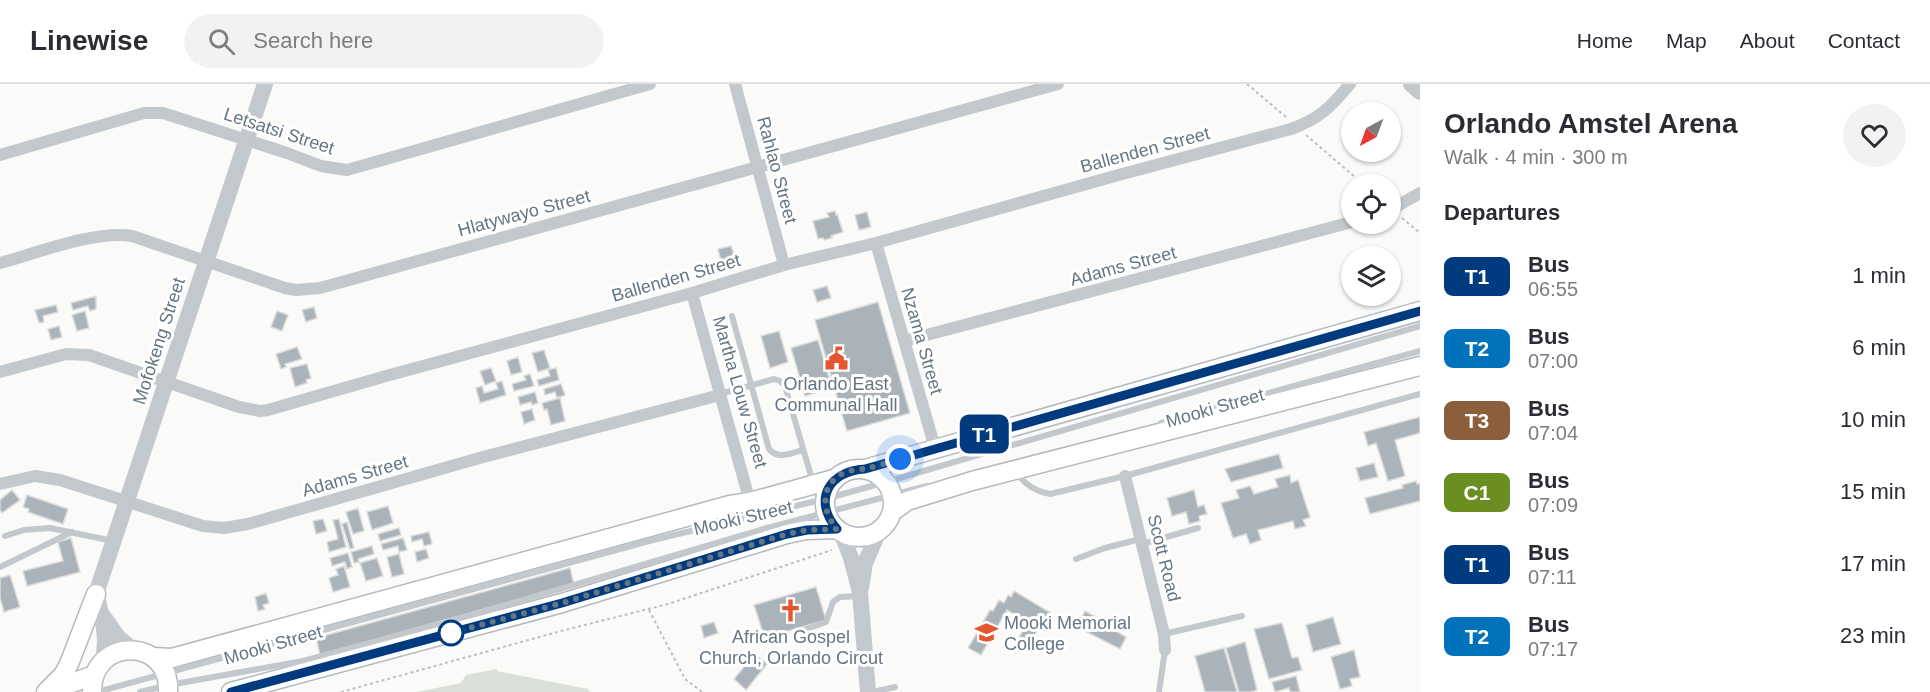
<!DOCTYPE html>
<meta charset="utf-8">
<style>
body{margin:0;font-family:Helvetica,sans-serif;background:#f2f2f3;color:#2b2b33;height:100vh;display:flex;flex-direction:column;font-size:22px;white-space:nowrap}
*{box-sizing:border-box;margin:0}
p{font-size:20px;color:#7c7c81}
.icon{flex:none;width:33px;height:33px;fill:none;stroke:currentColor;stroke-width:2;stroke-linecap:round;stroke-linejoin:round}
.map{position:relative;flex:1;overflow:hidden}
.drawer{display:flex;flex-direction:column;background:#fff;width:510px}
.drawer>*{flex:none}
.badge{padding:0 12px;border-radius:9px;font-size:21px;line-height:39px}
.needle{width:39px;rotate:221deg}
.fabs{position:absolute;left:1341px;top:18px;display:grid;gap:12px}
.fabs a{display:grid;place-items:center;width:60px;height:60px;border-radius:50%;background:#fff;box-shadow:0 2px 4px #0004;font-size:30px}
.you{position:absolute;width:30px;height:30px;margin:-15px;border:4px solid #fff;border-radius:50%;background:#1a73e8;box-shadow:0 0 0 9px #1a73e833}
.map>.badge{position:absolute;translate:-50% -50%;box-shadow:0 0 0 3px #fff}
h2{padding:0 24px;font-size:22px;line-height:54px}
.round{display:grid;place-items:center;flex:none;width:63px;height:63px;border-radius:32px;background:#f2f2f3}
.summary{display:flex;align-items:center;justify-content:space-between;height:102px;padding:0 24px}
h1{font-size:28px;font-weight:600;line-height:45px}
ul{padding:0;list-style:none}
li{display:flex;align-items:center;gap:18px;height:72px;padding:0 24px}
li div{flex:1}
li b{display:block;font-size:22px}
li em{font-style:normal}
li .badge{min-width:66px;font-weight:700;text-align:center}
header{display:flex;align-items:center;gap:36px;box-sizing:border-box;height:84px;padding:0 30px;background:#fff;border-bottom:2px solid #e1e1e2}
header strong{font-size:28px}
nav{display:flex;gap:33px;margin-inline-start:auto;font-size:21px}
.search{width:420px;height:54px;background:#f2f2f3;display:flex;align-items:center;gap:15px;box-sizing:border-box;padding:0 21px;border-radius:33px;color:#7c7c81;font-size:22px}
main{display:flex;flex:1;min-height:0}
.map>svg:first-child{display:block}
.green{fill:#dadfd7}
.building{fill:#aab3b9;stroke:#dcdcda;stroke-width:1.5}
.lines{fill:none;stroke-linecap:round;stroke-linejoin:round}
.secondary-casing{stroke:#b3babf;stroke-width:21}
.path{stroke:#bbbfc2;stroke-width:2;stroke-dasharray:3 3;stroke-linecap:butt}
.service{stroke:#c3c8cc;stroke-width:6}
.minor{stroke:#c3c8cc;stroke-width:12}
.tertiary{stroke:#c3c8cc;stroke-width:16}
.secondary{stroke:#fff;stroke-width:18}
.line-casing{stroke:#fff;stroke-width:14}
.line{stroke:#003b80;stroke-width:9}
.walk{stroke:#657683;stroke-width:6;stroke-dasharray:0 10.8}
.stop-dot{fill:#fff;stroke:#003b80;stroke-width:3}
.labels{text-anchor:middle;stroke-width:6;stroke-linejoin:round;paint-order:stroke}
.street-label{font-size:18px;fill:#657683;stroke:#fff}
.poi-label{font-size:18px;fill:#657683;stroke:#fff}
</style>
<header>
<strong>Linewise</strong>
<div class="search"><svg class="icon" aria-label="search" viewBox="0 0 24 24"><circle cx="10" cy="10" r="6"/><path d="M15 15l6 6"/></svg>Search here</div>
<nav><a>Home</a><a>Map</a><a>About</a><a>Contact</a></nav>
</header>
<main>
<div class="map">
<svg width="1420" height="608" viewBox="0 0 1420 608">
<rect width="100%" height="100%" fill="#fafaf8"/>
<path class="green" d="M497,585v2l91,18 2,3h-173l44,-9 5,-8z"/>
<path class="building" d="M835,127l1,4 1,-1 6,18 -12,4 1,2 -8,2 -1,-2 -5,1 -5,-18 16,-4 -2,-4z
M867,128l4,15 -12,3 -4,-15z
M731,162l7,20 -15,4 -5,-21z
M827,202l4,12 -14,4 -4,-12z
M96,212v13l-6,2 -2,-5 -15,4 -2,-7z
M878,218l32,111 -63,18 -6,-20 -6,2 -4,-11 7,-2 -23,-80z
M56,221l2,7 -15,4 1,6 -5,1 -4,-13z
M314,223l3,11 -11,4 -4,-12z
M85,227l4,17 -12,3 -5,-16z
M277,227l11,4 -6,16 -11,-4z
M59,242l3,11 -11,3 -3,-11z
M779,247l9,31 -18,6 -9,-32z
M818,256l14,48 -27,8 -14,-48z
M297,263l5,12 -17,5 1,3 -5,2 -5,-15z
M544,266l6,18 -12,4 -6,-19z
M518,273l4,15 -11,3 -4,-14z
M307,280l4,14 -5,2 1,3 -12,4 -5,-19z
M491,284l5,13 -11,4 -5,-14z
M556,284l3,12 -20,6 -2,-6 13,-4 -2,-6z
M530,290l4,12 -20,5 -2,-7 14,-4 -2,-4z
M502,297l4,14 -26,8 -4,-15 6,-2 2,7 14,-4 -2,-6z
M561,300l4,11 -8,3 -2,-6 -10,3 -1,-6z
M535,308l3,11 -6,2 -1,-3 -11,3 -2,-8z
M560,314l5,23 -14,4 -4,-16 -3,1 -2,-7z
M532,325l3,11 -11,4 -3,-12z
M1420,333v16l-25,7 10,36 -17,5 -12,-38 -8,3 -4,-14z
M1279,370l4,14 -52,14 -6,-13z
M1374,379l4,14 -18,4 -4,-13z
M1290,391l1,8 7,-3 12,37 -7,3 3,6 -11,3 -2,-8 -35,9 3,10 -11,4 -4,-10 -13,4 -12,-35 18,-5 -3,-8 14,-4 4,8 24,-7 -3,-8z
M1416,397l1,3 3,-1v18l-50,13 -5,-16 38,-10 -1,-3z
M12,406l8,10 -18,13 -2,-3v-10z
M1194,406l4,17 6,-2 3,9 -8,2 1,5 -11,3 -3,-12 -14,4 -5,-18z
M27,411l41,14 -5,15 -35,-12 1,-3 -6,-2z
M388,422l5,17 -21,7 -5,-18z
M358,424l6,23 -11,3 -7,-22z
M323,435l4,12 -11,3 -3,-13z
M339,435l7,28 -17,5 -2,-10 11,-3 -5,-19z
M347,438l7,26 -4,1 -8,-25z
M399,444l2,7 -21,6 -2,-7z
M429,448l3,12 -8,2 -2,-7 -10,3 -1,-6z
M71,454l9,34 -53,14 -4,-15 40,-10 -5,-19z
M403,454l4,12 -8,2 -1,-6 -15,4 -2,-6z
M372,462l2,8 -16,5 1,3 -5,1 -3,-11z
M426,465l3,9 -12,4 -2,-10z
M348,469l4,14 -5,2 -2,-7 -13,4 -2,-8z
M399,470l5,20 -12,3 -5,-20z
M377,474l6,18 -17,5 -6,-18z
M344,482l6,21 -17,5 -4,-14 9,-3 -2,-6z
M570,484l4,16 -254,71 -4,-17z
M10,491l10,32 -16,5 -4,-14v-20z
M816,503l10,33 -55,16 -1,-5 -7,2 -9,-28z
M1014,507l37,22 -3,6 -3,-2 -13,23 2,2 -5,8 -4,-3 -3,5 -6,-4 3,-5 -2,-2 11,-19 -21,-12 -26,45 -13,-7 22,-38 3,1 6,-11 5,3 4,-8 3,2z
M266,509l3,10 -6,2 2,4 -7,2 -3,-14z
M1085,527l31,17 -2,2 12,7 -6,12 -43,-22z
M1333,533l8,27 -28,8 -7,-27z
M714,538l4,11 -14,5 -3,-12z
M1282,539l10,35 6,-1 4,13 -33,9 -15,-50z
M1245,558l12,48 -6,2h-12l-13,-44z
M1224,564l13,44h-32l-10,-36z
M1354,566l6,27 -10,2 2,7 -12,3 -9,-32z
M755,570l12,10 -21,26 -12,-11z
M1296,592l4,16h-10l-1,-4 -14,4 -3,-10z"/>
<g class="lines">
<defs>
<path id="secondary" d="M865,385l555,-158
M825 419a34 34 0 1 1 68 0a34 34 0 1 1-68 0Z
M892,428l15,-11 65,-20 448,-115
M153,573l19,1 558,-153 20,-3 84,-23
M50,607l44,-16
M46,608l17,-17 6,-11 27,-70
M92,608c-1,-56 79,-55 76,0
M231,608l331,-89 225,-69 19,-4 31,-1"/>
</defs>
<use href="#secondary" class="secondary-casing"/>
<path class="path" d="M1247,0l39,33
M1306,51l57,49
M1402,134l18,15
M649,526l36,69 17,13
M341,608l220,-61 107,-27 164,-54"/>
<path class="service" d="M732,232l37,133c9,11 22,4 34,1
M720,310l54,-15 6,2 5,5 28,97
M1161,339l259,-72
M1016,388c9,13 19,19 34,22l75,-18 295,-82
M5,452l19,-6 26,-2 63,13
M1142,460l56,-16
M1076,475l29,-11 35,-9
M0,483l72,-35
M804,546l22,-8 7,-20 7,-5 20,-1
M1164,550l78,-18
M97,608l556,-152 172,-41 61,-17 534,-156
M140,608l29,-7 134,-24 142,-38 322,-95 160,-42
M873,608l22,-5
M1159,608l6,-42"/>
<path class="minor" d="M735,0l49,181
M0,71l144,-42h19l124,40 34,13 26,4 303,-86
M1390,126l30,-17
M876,159l59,205
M0,179c37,-10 96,-33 132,-27l153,52 11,2 24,-2 738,-204
M692,209l58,209
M904,257l448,-119
M0,288l66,-18 23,1 150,52 21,4 8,-1 118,-34 306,-83 92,-28 92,-22 239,-67 176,-47c28,-10 40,-22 59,-45
M1125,392l39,158 1,16
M0,400l35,-8 25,4 143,46 21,2 24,-4 235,-67 237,-62"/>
<path class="tertiary" d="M1411,0l9,8
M841,448l10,26 9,34 8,100
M861,504l4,-25 14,-32
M104,533l14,20 14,12
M102,578c7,-23 0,-46 -6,-68l169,-510"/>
<use href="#secondary" class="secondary"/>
</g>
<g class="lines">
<defs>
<path id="line" d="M231,608l331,-89 225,-69 20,-4 30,-1c-25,-29 -8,-58 28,-60l555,-158"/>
</defs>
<use href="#line" class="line-casing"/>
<use href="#line" class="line"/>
<path class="walk" d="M451,549l111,-30 225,-69 20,-4 30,-1c-16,-18 -17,-45 7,-56 8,-4 16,-3 24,-5 10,-2 21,-6 32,-9"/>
</g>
<defs>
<symbol id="civic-bare" viewBox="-9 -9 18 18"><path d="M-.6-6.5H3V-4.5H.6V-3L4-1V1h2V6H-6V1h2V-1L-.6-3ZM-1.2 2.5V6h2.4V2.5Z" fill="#e4572e" stroke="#fff" stroke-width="2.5" paint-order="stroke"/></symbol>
<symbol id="church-bare" viewBox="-9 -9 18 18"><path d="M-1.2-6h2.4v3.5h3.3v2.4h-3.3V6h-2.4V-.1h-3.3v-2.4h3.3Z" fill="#e4572e" stroke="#fff" stroke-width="2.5" paint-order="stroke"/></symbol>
<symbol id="university-bare" viewBox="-9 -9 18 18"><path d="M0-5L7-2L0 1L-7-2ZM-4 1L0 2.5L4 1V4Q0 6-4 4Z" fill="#e4572e" stroke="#fff" stroke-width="2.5" paint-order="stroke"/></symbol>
</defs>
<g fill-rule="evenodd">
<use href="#civic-bare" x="820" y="258" width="33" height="33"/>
<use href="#church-bare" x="774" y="510" width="33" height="33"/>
<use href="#university-bare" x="970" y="532" width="33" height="33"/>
</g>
<circle class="stop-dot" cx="451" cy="549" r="12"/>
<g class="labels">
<g class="street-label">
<text transform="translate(279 47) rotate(18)" y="6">Letsatsi Street</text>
<text transform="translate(1145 66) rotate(-15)" y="6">Ballenden Street</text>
<text transform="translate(777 86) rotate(75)" y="6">Rahlao Street</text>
<text transform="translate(524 129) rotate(-15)" y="6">Hlatywayo Street</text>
<text transform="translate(1123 182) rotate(-15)" y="6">Adams Street</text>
<text transform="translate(676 194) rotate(-16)" y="6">Ballenden Street</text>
<text transform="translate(159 257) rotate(-72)" y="6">Mofokeng Street</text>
<text transform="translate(922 257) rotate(74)" y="6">Nzama Street</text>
<text transform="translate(740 308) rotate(74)" y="6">Martha Louw Street</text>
<text transform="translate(1215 324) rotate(-16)" y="6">Mooki Street</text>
<text transform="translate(355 392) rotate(-16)" y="6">Adams Street</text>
<text transform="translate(743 434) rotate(-13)" y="6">Mooki Street</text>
<text transform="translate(1164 474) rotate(76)" y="6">Scott Road</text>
<text transform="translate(273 561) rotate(-16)" y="6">Mooki Street</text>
</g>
<g class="poi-label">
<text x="836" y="306">Orlando East<tspan x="836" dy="21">Communal Hall</tspan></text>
<text x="1004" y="545" text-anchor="start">Mooki Memorial<tspan x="1004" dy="21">College</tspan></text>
<text x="791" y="559">African Gospel<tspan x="791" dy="21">Church, Orlando Circut</tspan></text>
</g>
</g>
</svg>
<div class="fabs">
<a><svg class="needle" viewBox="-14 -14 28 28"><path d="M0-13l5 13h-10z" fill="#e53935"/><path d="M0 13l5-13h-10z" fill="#7c7c81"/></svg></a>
<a><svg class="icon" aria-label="locate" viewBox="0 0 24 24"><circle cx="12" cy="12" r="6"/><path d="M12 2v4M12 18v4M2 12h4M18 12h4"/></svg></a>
<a><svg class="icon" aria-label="layers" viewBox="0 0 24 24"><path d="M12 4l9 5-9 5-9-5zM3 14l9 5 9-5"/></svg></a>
</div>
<div class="you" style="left:900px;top:375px"></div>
<b class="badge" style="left:984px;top:350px;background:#003b80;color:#fff">T1</b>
</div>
<section class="drawer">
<div class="summary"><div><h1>Orlando Amstel Arena</h1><p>Walk · 4 min · 300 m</p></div><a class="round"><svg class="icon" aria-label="heart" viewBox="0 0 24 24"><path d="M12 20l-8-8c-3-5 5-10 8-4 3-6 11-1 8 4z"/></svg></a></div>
<h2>Departures</h2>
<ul>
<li><span class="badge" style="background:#003b80;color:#fff">T1</span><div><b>Bus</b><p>06:55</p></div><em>1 min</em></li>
<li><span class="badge" style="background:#0072bc;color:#fff">T2</span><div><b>Bus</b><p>07:00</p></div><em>6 min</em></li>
<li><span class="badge" style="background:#8b5e3c;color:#fff">T3</span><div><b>Bus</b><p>07:04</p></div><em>10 min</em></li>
<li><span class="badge" style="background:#6b8e23;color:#fff">C1</span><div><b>Bus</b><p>07:09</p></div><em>15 min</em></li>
<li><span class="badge" style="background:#003b80;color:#fff">T1</span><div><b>Bus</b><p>07:11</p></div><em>17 min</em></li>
<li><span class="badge" style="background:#0072bc;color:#fff">T2</span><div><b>Bus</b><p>07:17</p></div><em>23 min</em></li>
</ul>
</section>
</main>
